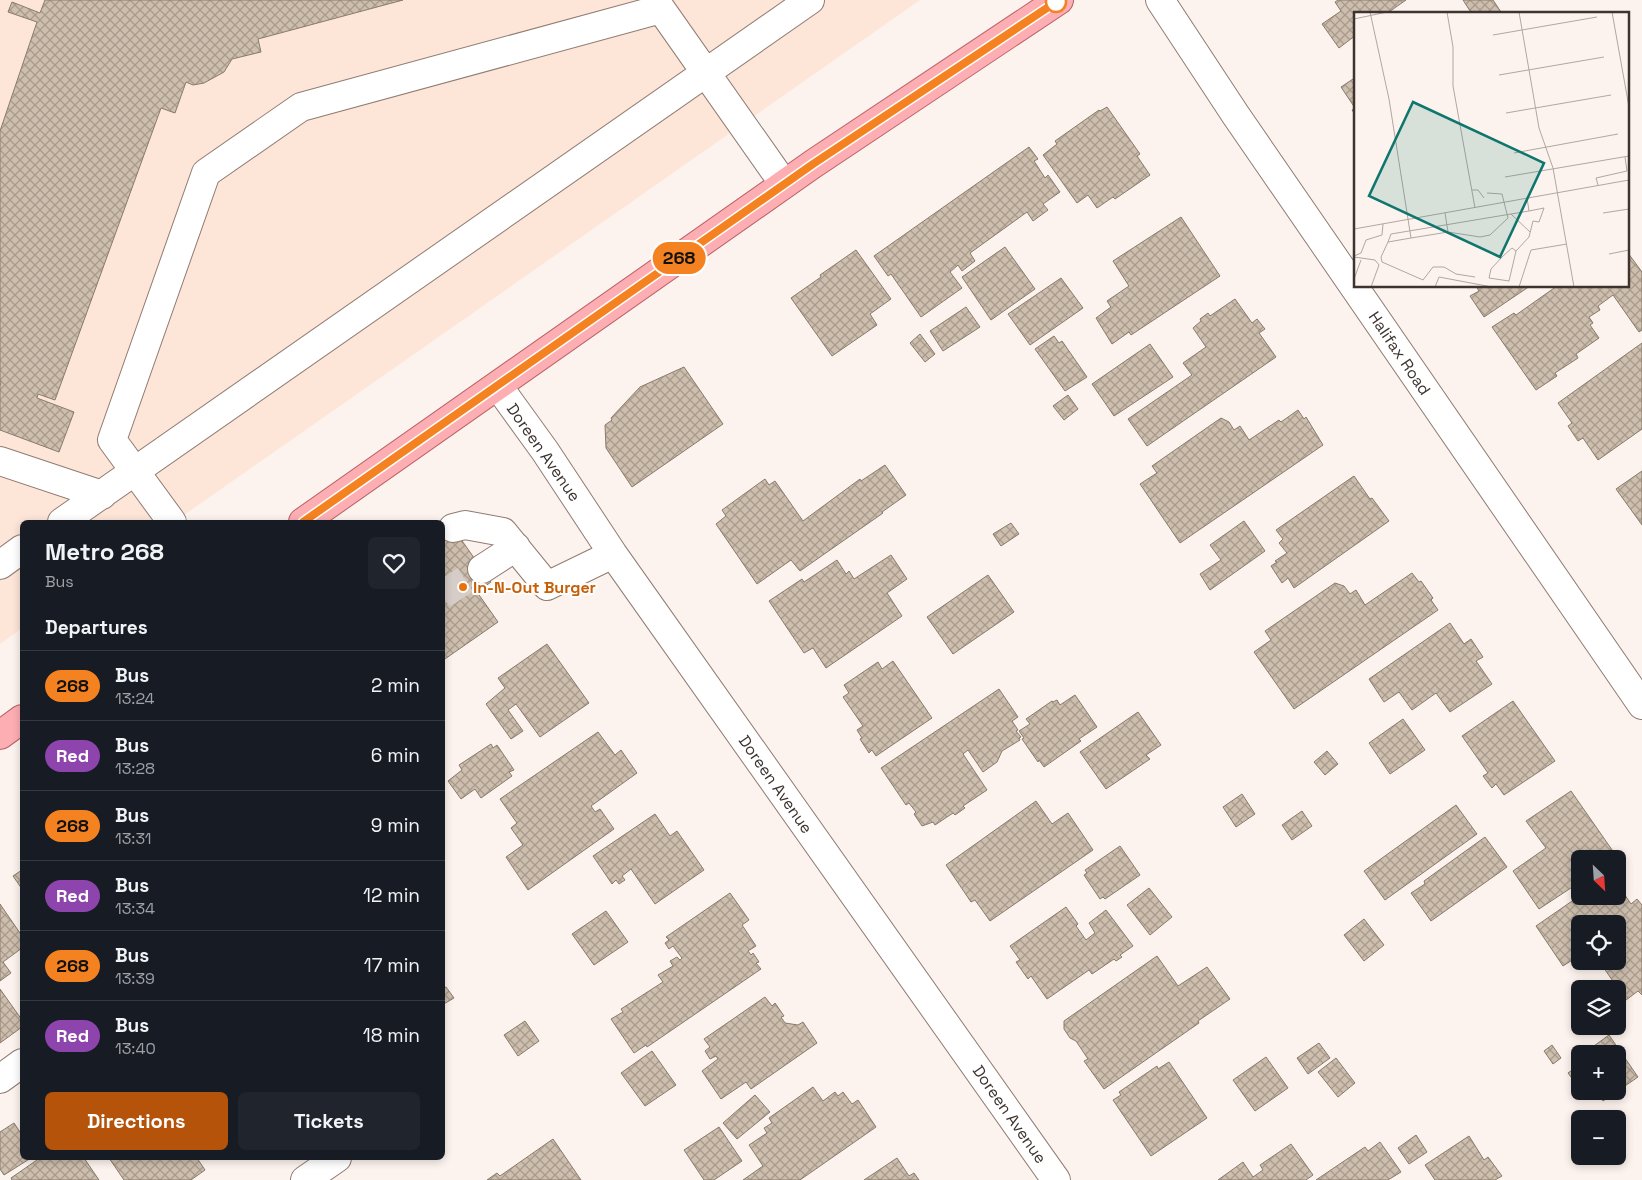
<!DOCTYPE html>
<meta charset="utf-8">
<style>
body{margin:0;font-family:"Space Grotesk",sans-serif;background:#20242c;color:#f1f3f6;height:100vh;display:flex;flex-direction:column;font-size:19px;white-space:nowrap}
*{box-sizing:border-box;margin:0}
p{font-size:16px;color:#9ea1a6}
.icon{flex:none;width:28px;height:28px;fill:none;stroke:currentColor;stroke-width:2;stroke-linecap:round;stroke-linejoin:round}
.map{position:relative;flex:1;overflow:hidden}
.side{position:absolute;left:20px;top:520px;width:425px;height:640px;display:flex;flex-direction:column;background:#171b24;border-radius:8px;box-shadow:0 2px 8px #0003}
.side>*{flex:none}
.badge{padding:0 10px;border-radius:16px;font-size:18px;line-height:32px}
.needle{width:32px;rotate:155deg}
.buttons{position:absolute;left:1571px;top:850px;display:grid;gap:10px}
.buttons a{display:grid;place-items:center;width:55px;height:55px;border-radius:8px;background:#171b24;box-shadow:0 2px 8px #0003;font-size:25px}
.map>.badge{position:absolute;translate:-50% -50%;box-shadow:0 0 0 2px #fff}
h2{padding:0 25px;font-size:19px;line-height:45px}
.round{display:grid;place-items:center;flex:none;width:52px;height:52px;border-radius:8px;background:#20242c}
.head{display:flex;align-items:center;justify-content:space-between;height:85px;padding:0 25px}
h1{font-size:24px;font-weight:700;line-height:38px}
.button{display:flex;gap:10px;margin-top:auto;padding:10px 25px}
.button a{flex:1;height:58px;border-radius:8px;background:#b45309;color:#fff;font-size:20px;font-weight:700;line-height:58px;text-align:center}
.button a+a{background:#20242c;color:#f1f3f6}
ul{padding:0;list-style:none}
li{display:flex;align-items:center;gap:15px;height:70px;padding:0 25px;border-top:1px solid #363941}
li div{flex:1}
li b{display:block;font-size:19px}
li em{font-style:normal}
li .badge{min-width:55px;font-weight:700;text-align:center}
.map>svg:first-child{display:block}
.built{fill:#fde5d8}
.building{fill:url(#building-cross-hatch);stroke:#897b6b}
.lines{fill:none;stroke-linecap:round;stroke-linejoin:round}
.minor-tunnel{stroke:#d6cdc8;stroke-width:28;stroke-dasharray:28 14;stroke-linecap:butt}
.minor-casing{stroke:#907c72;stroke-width:30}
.major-casing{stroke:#b86065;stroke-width:30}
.minor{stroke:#fff;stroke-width:28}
.major{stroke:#fdaeb3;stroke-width:28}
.line-casing{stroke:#fff;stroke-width:11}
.line{stroke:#f58220;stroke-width:8}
.stop-dot{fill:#fff;stroke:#f58220;stroke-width:2.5}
.food-dot{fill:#e8710a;stroke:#fff;stroke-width:2}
.labels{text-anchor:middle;stroke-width:4;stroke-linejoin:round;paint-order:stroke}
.street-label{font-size:16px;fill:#3d3430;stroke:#fff}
.food-label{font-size:16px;font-weight:bold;fill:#c56008;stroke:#fff;text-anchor:start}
.inset-road{fill:none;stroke:#b0a7a2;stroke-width:1}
.view{fill:#0f766e;fill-opacity:0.15;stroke:#0f766e;stroke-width:2.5}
.inset-edge{fill:none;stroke:#3d3430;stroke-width:2.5}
</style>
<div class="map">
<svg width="1642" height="1180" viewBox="0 0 1642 1180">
<defs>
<pattern id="building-cross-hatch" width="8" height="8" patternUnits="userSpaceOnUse" patternTransform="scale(1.25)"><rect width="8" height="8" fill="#cdbead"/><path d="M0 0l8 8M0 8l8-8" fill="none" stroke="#a89b8d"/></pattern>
</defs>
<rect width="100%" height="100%" fill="#fcf3ee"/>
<path class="built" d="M0,0h920l-746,522h-152v106l-22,16z"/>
<path class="building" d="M45,0h358l-145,39 3,13 -29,7 -8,13 -20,11 -11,2 -7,-3 -11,31 -14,-5 -106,292 -17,-6 -1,4 37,14 -15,40 -59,-22v-44l1,-4 -1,-1v-250l37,-109 -29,-10 4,-10 28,11z
M1338,0h68l-20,14h-30v21l-17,13 -17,-24 19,-13 -6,-9z
M1463,0h30l8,12 -29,2z
M1356,77v39l-4,-6 3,-2 -14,-21z
M1107,107l33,47 -3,2 13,19 -35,24 -2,-2 -16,11 -9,-13 -11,8 -34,-48 14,-11 -2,-3 44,-31 1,1z
M1029,147l9,12 -4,2 11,17 3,-3 12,17 -17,12 5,6 -15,11 -6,-9 -57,41 5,8 -13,10 -4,-6 -8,7 12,16 -41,29 -30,-43 -3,2 -14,-20z
M1181,217l39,59 -89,59 -2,-3 -17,12 -16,-26 15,-11 -4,-6 22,-15 -16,-25z
M1005,247l30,42 -44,31 -29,-43z
M856,250l35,49 -21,15 7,11 -45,31 -41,-58 30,-21 -1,-2z
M1628,253l14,19v58l-3,2 -26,-37 -15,11 2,4 -11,7 4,6 -3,2 9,13 -23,16 2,4 -23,15 2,3 -21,14 -44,-63 22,-14 2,2 41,-29h71z
M1061,278l22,30 -53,37 -22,-31z
M1476,286h54l-46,31 -14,-21 9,-5z
M1235,299l17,24 5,-4 8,10 -6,4 17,24 -129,89 -19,-27 64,-44 -9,-12 23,-16 -13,-19 8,-7 -1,-2 8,-6 2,3z
M966,307l14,20 -37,24 -13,-20z
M920,334l15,20 -10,8 -15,-19z
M1054,336l5,7 3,-2 25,36 -22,14 -30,-42z
M1642,343v86l-44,31 -15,-22 -5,3 -10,-15 4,-3 -14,-20z
M1150,344l23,33 -59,39 -22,-32z
M684,367l39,57 -91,63 -26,-39 -1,-23 7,-5 -1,-2 29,-31z
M1068,395l10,14 -14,11 -11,-14z
M1298,410l6,9 2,-2 17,28 -143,98 -40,-59 17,-11 -5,-7 69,-48 8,4 5,8 6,-4 9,14 30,-20 2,2z
M885,465l21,30 -24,17 1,1 -83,58 -9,-11 -34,24 -41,-60 10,-8 -4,-6 43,-31 4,6 6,-4 28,40 57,-42 1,2z
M1642,471v54l-26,-36z
M1354,476l16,23 2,-1 17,23 -95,67 -6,-10 -6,5 -11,-17 6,-4 -2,-1 12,-8 -8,-10 4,-4 -7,-9z
M446,518l45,64 -14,10 21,30 -56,39v-59l3,-2 -3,-3v-75h-2z
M1244,521l21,30 -55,39 -10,-16 21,-14 -11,-15z
M1011,523l8,11 -18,12 -8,-12z
M891,555l16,24 -20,14 15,23 -76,52 -13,-20 -9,5 -35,-52 33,-22 2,3 33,-22 9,14 3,-3 5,8z
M1412,573l7,9 2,-1 12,17 -2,2 7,10 -144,99 -40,-57 17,-12 -6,-9 70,-48 9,3 6,8 6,-4 9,15z
M988,575l26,37 -61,42 -26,-37z
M1450,623l14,21 7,-5 12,18 -7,4 16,23 -42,28 -14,-19 -24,17 -13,-18 -15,10 -15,-23z
M547,644l42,59 -49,34 -24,-33 -8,6 15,21 -12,8 -25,-35 19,-16 -7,-10z
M893,661l39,57 -56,38 -4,-6 -3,3 -9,-14 2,-1 -5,-8 6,-4 -20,-29 6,-4 -5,-8 34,-23 4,7z
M999,689l19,28 -6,4 6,9 -2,1 5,6 -2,1 1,2 -18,11 -5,11 -14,10 -15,-22 -5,4 24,36 -24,16 2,2 -10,7 -2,-2 -18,12 -2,-3 -11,4 -8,-12 2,-2 -7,-9 -3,2 -25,-37z
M1075,695l22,32 -18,12 2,2 -37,26 -5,-7 -1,2 -16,-23 2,-1 -5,-7 11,-7 -4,-5 26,-18 1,1 4,-2 3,5z
M1513,701l42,60 -51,34 -8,-11 -4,4 -9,-12 5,-3 -26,-37z
M1138,712l23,33 -15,10 4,4 -44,30 -26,-37z
M1403,719l22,31 -35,24 -21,-31z
M598,732l17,23 6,-5 16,23 -46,33 4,6 5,-3 14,20 -86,61 -22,-33 17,-12 -12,-17 6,-5 -17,-24z
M491,744l2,4 4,-3 17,25 -5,2 3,4 -31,22 -6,-9 -14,10 -13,-18 14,-11 -3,-5z
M1327,751l11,13 -13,11 -11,-13z
M1571,791l46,66 -2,2h-35v23l-41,27 -26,-38 33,-23 -20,-27z
M1242,794l13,20 -19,13 -13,-20z
M1036,801l16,23 16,-11 25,37 -103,71 -15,-21 -4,2 -25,-37z
M1456,805l21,29 -92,66 -21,-29z
M1302,811l10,15 -20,14 -10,-15z
M655,814l15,22 7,-5 27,39 -49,34 -24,-35 -9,7 3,4 -6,4 -3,-4 -4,4 -19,-28z
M1485,837l22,30 -76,54 -20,-28 14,-9 -1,-3z
M1120,846l20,29 -35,24 -2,-2 -3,2 -16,-24 3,-2 -2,-3z
M22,870v19l-9,-13z
M1618,885l13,19 6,-5 5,6v90l-4,-4 -12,9 -27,-39h19v-37h-38v31l-17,11 -27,-40 39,-27 1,2 8,-5h34z
M1149,888l23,29 -22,18 -23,-30z
M730,893l19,27 -7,5 14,21 -8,5 3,4 2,-2 6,9 -3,1 5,6 -114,78 -1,-2 -12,8 -23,-34 12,-7 -2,-3 42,-27 -5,-7 15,-9 -3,-5 7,-4 3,3 2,-2 -9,-12 -4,3 -4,-6 4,-3 -3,-3z
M0,904l22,32v12l-19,14 8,11 -11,8z
M1066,907l12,17 -2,2 10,14 9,-7 -6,-10 17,-13 27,36 -13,9 2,2 -6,4 -2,-2 -22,15 -3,-4 -42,29 -16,-23 -3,3 -12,-17 4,-2 -10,-14z
M606,911l22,31 -34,23 -22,-31z
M1364,919l20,26 -20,16 -20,-26z
M1157,956l21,30 29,-19 23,32 -32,22 1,2 -95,66 -20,-28 4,-2 -12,-18 -6,-3 -6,-9v-8z
M442,987l1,1 3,-1 8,11 -12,7z
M0,989l22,31v7l-22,16z
M765,997l7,9 3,-3 9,13 -3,1 4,6 13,2 5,-3 14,21 -66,46 -5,-7 -25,17 -19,-28 16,-12 -2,-3 -6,3 -5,-8 5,-4 -6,-8z
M525,1021l14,20 -21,15 -14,-21z
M1609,1035l29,42 -35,24 -7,-10h22v-37h-35z
M1319,1043l11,15 -22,16 -11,-16z
M1552,1045l9,13 -8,6 -9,-13z
M652,1051l24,34 -31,21 -24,-33z
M1580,1056v33l-12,-16 10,-7 -4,-6z
M1266,1057l22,31 -33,23 -22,-31z
M1336,1058l19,25 -17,14 -20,-25z
M1169,1062l38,56 -56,38 -38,-56 8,-5 -2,-3 38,-26 1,3z
M813,1087l10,14 12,-9 3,4 5,-4 9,12 6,-4 18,27 -76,53h-57l20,-14 -14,-21 18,-12 -3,-5 8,-5 -3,-5z
M755,1095l15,17 -33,27 -14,-16z
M14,1123l8,12v23h9l-27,17 -4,-6v-37z
M719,1127l23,34 -28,19h-10l-20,-30z
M1416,1135l11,17 -18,12 -11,-16z
M1469,1136l15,24 4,-3 14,19 -7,4h-60l-10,-15z
M553,1139l28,41h-94l10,-7 3,3z
M1380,1142l21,30 -13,8h-72l49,-33 3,4z
M1291,1144l22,31 -7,5h-88l25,-18 10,15 10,-7 -3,-5z
M36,1158h48l15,22h-87l-1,-2 26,-18z
M109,1158h88l8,12 -14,10h-67z
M897,1158l12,18 5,-3 5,7h-55z"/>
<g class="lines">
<path class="minor-tunnel" d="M442,595l40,-26"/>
<defs>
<path id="minor" d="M1160,0l75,114 407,591
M498,386l47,65 68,103 443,626
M0,461l102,34
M62,522l748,-522
M172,522l-60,-82 94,-267 95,-66 360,-98 123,175
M453,528l12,-3 38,7 44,54 66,-32
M0,565l22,-16
M482,569l34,-22
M0,1079l22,-16
M305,1180l32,-22"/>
<path id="major" d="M303,522l510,-358 246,-164
M0,735l22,-16"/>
</defs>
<use href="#minor" class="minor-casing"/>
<use href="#major" class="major-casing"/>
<use href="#minor" class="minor"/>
<use href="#major" class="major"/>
</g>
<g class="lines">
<defs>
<path id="line" d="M303,522l510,-358 246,-164"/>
</defs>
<use href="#line" class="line-casing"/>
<use href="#line" class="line"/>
</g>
<circle class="stop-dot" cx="1056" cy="2" r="10"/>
<circle class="food-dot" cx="463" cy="587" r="5"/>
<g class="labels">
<g class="street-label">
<text transform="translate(1400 353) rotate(56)" y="6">Halifax Road</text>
<text transform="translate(544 452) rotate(55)" y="6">Doreen Avenue</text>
<text transform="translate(776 784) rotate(55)" y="6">Doreen Avenue</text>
<text transform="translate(1010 1114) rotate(55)" y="6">Doreen Avenue</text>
</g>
<g class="food-label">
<text x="473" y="593">In-N-Out Burger</text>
</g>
</g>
<g transform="translate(1354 12)">
<rect width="275" height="275" fill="#fcf3ee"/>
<path class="inset-road" d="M16,0l19,87 22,139 37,-6M93,0l6,35v39l22,122M165,0l20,116 14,40 21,119M258,0l17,95M0,7l33,-7M139,23l104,-18M145,63l105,-18M152,101l105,-18M160,141l104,-19M151,165l124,-21M244,173l-2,-7 31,-7 -2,-14M118,178h6l6,8M133,181l15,1M91,201l3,19 32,5 10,-2 18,-17 -6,-24M249,201l26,-4M157,202l19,18M0,217l275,-49M57,226l-23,4 -7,15 1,5 41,18 10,-13h11l12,7 19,3M34,230l3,-8 138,-23 -2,-13M162,239l-4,-3 -10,9 -11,12 -2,9 20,3 7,-30 13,-14 4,-16 6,1 5,-14 -15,3M255,242l20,-4M0,244l7,-3 5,-13 16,-5 1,-11M0,245l21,3 4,5 -8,22M0,267l7,-19M81,275l4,-10 53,10M165,275l12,-37 36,-6"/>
<path class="view" d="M59,90l131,61 -44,94 -131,-61z"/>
<rect width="275" height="275" class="inset-edge"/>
</g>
</svg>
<div class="buttons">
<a><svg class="needle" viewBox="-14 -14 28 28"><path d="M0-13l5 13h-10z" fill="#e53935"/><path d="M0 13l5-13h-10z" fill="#9ea1a6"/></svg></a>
<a><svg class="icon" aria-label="locate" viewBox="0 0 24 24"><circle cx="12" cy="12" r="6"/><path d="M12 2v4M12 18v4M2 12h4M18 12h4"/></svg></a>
<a><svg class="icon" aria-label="layers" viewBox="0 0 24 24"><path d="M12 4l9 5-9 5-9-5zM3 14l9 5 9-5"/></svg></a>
<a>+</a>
<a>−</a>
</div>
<b class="badge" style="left:679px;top:258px;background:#f58220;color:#111">268</b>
<section class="side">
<div class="head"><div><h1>Metro 268</h1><p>Bus</p></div><a class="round"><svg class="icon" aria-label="heart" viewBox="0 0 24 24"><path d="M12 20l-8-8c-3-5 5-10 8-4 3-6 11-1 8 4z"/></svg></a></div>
<h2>Departures</h2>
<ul>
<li><span class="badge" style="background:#f58220;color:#111">268</span><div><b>Bus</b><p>13:24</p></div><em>2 min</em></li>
<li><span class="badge" style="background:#8e44ad;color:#fff">Red</span><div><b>Bus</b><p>13:28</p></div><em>6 min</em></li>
<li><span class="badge" style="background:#f58220;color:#111">268</span><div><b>Bus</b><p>13:31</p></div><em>9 min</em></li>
<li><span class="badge" style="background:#8e44ad;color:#fff">Red</span><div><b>Bus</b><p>13:34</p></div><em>12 min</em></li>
<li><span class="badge" style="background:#f58220;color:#111">268</span><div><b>Bus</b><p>13:39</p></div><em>17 min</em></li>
<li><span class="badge" style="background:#8e44ad;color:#fff">Red</span><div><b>Bus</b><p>13:40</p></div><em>18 min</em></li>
</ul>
<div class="button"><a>Directions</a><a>Tickets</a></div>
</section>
</div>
